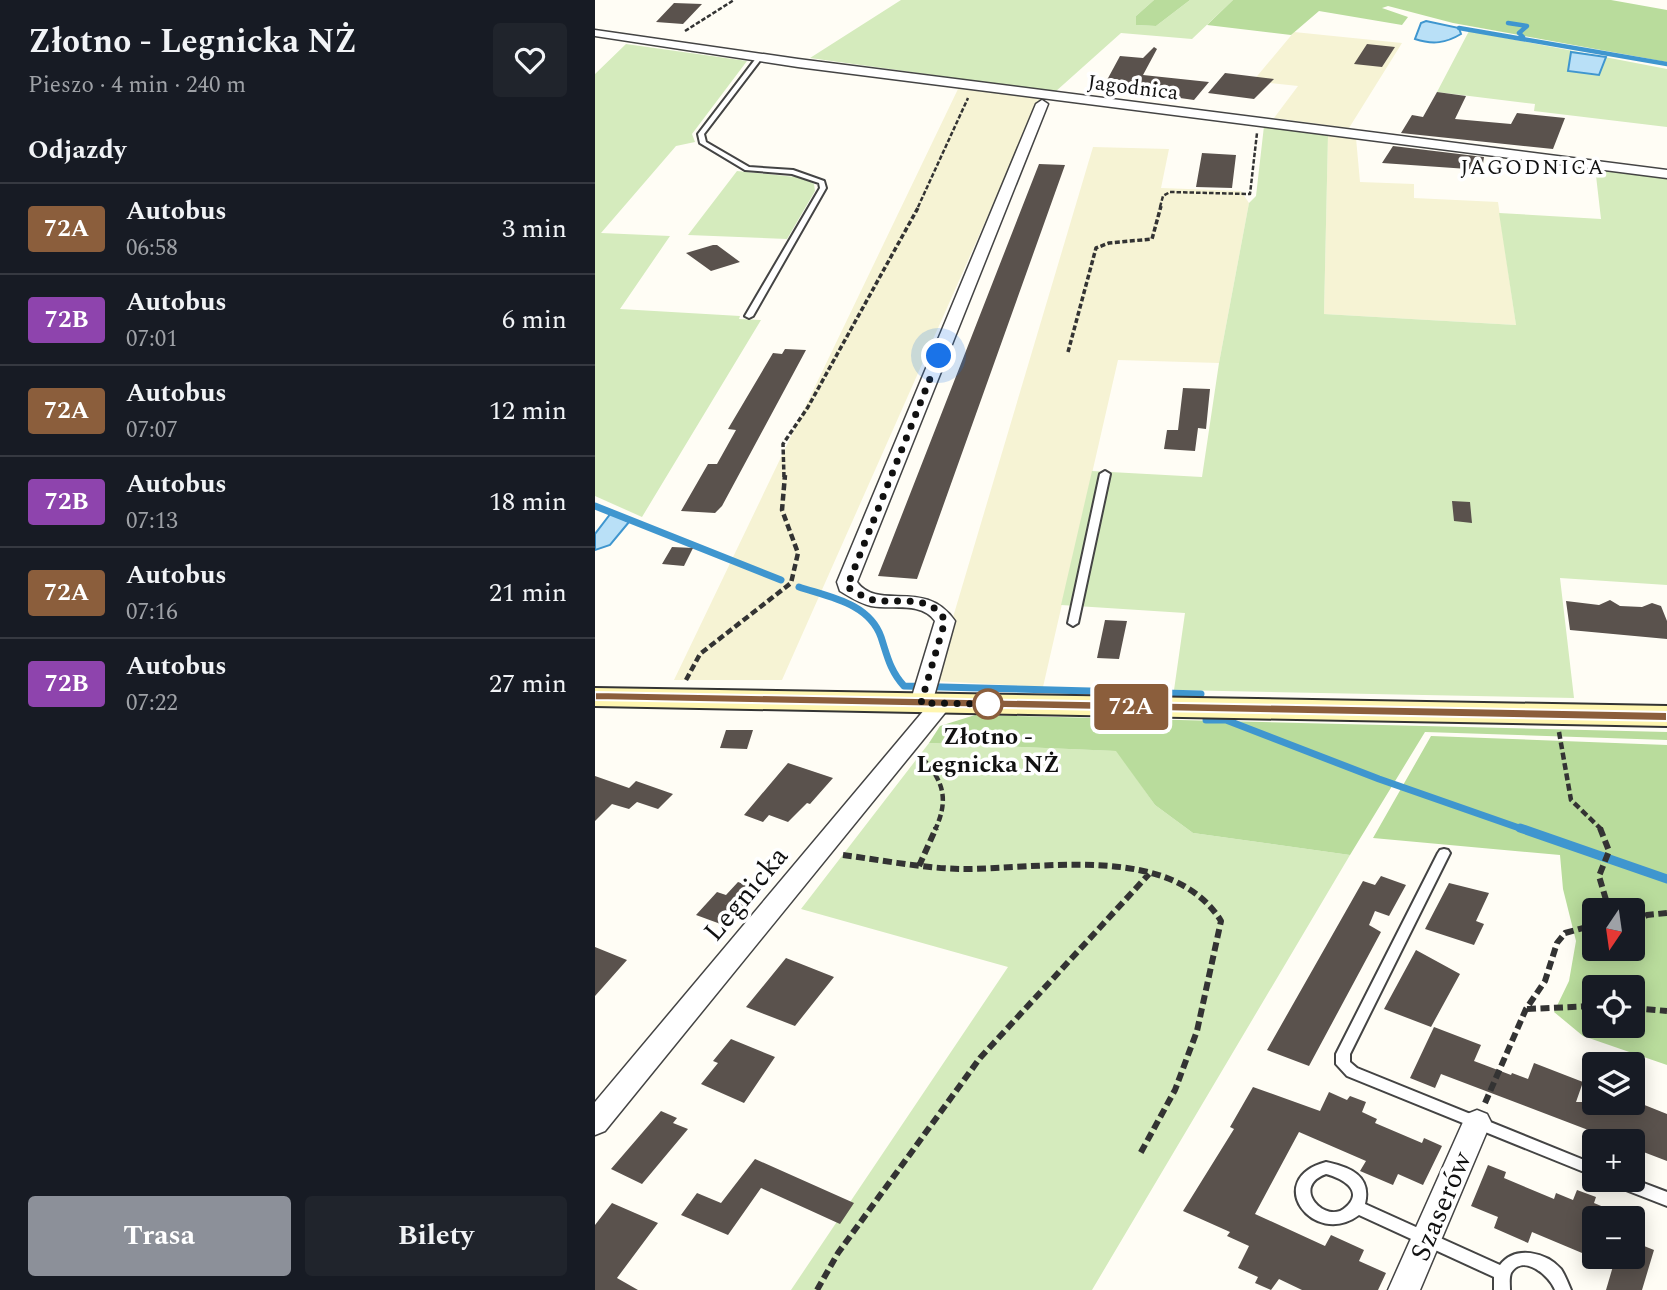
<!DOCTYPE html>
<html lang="pl">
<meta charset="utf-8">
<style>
body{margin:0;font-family:Spectral,serif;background:#20242c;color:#f1f3f6;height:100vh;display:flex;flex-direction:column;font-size:26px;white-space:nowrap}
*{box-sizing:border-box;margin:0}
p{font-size:23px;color:#9ea1a6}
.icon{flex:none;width:38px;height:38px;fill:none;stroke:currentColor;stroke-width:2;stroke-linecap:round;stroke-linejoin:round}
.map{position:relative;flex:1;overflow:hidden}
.drawer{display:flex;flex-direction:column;background:#171b24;width:595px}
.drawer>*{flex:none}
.badge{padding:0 14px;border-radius:5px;font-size:24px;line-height:46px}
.needle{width:46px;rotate:193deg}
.tools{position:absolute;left:987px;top:898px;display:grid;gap:14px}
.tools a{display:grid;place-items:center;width:63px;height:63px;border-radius:7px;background:#171b24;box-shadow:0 4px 18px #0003;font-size:35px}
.you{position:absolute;width:35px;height:35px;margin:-18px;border:5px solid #fff;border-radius:50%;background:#1a73e8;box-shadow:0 0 0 10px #1a73e833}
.map>.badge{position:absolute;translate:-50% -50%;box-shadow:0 0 0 4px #fff}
h2{padding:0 28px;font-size:26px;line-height:63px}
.round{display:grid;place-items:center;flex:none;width:74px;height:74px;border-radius:7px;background:#20242c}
.overview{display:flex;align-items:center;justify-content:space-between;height:119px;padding:0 28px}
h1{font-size:33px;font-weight:700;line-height:52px}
.cta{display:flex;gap:14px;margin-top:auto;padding:14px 28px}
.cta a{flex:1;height:80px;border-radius:7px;background:#8c9099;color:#fff;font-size:28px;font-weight:700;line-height:80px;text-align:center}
.cta a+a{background:#20242c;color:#f1f3f6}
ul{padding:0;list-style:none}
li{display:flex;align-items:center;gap:21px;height:91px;padding:0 28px;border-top:2px solid #363941}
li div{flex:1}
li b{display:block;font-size:26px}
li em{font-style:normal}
li .badge{min-width:77px;font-weight:700;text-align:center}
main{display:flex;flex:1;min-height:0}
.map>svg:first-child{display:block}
.farmland{fill:#f6f3d4}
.green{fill:#d5ebbd}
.forest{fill:#b9dc9c;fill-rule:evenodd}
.water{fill:#b9e0f7;stroke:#3f96cf;stroke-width:2}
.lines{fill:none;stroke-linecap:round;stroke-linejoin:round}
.stream-far2{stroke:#3f96cf;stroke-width:4.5}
.stream-far1{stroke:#3f96cf;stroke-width:7}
.stream{stroke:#3f96cf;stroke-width:9}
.building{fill:#5a524d}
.lane-casing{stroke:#444;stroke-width:4}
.street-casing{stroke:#444;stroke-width:3}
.secondary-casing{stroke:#333;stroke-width:4}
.path-far3{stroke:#333;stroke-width:2.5;stroke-dasharray:4.5 2;stroke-linecap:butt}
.path-far2{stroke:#333;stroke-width:3.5;stroke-dasharray:5 2.5;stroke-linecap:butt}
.path-far1{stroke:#333;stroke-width:4.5;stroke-dasharray:7 3.5;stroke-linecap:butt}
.path{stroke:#333;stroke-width:6;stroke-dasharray:9 4.5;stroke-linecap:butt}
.lane{fill:#fff;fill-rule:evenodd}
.street{fill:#fff;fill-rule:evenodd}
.secondary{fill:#fff6b0;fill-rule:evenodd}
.line{fill:#8b5e3c;stroke:#fff;stroke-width:2}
.walk{stroke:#111;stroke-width:7;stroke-dasharray:0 12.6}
.stop-dot{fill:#fff;stroke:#8b5e3c;stroke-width:3.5}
.labels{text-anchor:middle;stroke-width:7;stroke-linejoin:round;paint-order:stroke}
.far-street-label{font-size:21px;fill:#111;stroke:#fff}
.far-neighbourhood-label{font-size:21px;letter-spacing:2px;fill:#111;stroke:#fff}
.stop-label{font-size:24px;font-weight:bold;fill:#111;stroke:#fff}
.near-street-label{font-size:28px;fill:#111;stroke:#fff}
</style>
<main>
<section class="drawer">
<div class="overview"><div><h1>Złotno - Legnicka NŻ</h1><p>Pieszo · 4 min · 240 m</p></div><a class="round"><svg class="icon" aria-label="heart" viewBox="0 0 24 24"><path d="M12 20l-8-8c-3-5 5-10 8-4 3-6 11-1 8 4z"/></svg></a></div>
<h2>Odjazdy</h2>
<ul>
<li><span class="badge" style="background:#8b5e3c;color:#fff">72A</span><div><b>Autobus</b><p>06:58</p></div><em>3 min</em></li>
<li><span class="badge" style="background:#8e44ad;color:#fff">72B</span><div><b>Autobus</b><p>07:01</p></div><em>6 min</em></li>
<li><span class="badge" style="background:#8b5e3c;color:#fff">72A</span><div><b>Autobus</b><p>07:07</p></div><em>12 min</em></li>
<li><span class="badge" style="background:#8e44ad;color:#fff">72B</span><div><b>Autobus</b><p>07:13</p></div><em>18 min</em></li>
<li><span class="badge" style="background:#8b5e3c;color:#fff">72A</span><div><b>Autobus</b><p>07:16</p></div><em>21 min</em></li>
<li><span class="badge" style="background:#8e44ad;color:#fff">72B</span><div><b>Autobus</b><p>07:22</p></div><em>27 min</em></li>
</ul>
<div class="cta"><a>Trasa</a><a>Bilety</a></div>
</section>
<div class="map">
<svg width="1072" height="1290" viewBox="0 0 1072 1290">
<rect width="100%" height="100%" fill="#fffdf5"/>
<path class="farmland" d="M699,32l108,11 -53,85 -75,-10 24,-32 -45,-5z
M363,89l82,9 -258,582h-108z
M733,135l28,3 4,44 54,2v14l84,4 18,123 -192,-11z
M498,147l76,2 -8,39 80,3 8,12 -30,160 -101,-3 -75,327 -109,-6z"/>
<path class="green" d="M306,0h253l-18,16v9l20,1 34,-26h43l-41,39 -71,-6 -66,59 -245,-34z
M874,31l198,38v58l-133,-16 1,-7 -98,-12z
M31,44l121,17 -55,73 3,8 -19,4 -75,87 69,3 -50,73 120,7 -1,3 22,1 -119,197 -47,-21v-422z
M669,126l64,9 -4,179 192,11 -17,-112 102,6 -6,-52 72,11v407l-107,-7 14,120 -400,-8 11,-77 -124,-8 31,-134 110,6 17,-114 30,-160 7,-7z
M142,171l68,7 9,6 1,7 -28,48 -99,-4z
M334,743l188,8 38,54 38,28 157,22 -258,435h-301l217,-323 -207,-58z"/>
<path class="forest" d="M559,0h36l-34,26 -20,-1v-9z
M638,0h378l56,10v52l-214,-39 -65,-17 -6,2 26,9 -6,8 -83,-14 -28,24 -84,-10z
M380,715l692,17v8l-242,-8 -75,123 -157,-22 -38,-28 -39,-54 -187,-8 11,-17z
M836,736l236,9v320l-84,-29 -29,-24 15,-31 7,-40 -13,-52 -3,-34 -187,-17zM999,910h39v38h-39zM999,987h39v39h-39z"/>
<path class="water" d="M831,21l33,7 2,6c-15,9 -28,11 -46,5l6,-16z
M976,52l35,5 -7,18 -31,-4z
M16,513l18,9 -19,23 -15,5v-16z"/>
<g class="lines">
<path class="stream-far2" d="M913,23l19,3 -8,7 4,4
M864,28l208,36"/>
<path class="stream-far1" d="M0,506l186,74
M204,587c30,10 70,16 82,50 6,18 9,34 23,49l297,8
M611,720h20l153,59 146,51"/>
<path class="stream" d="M925,828l147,51"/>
</g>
<path class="building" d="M79,3l28,1 -19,20 -27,-2z
M772,44l28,3 -13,20 -28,-3z
M559,47l3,2 -14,26 66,7 -15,18 -84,-12 8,-7 -11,-1 13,-24 23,2z
M630,73l49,6 -20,20 -46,-6z
M842,92l29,4 -11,23 56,5 6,-11 48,5 -12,31 -152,-16 11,-18 11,2z
M798,146l91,11 -2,13 -100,-7z
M607,153l34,2 -4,33 -36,-1z
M444,164l26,1 -148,414 -39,-3z
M118,245h4l23,17 -29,9 -25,-18z
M190,349l21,1 -84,156 -7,7 -34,-2 27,-47h9l19,-34 -8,-1 45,-76 9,1z
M588,388l27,1 -4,40 -8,-1 -3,23 -31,-2 3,-19h11z
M857,501l18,1 2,21 -18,-2z
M77,547l21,1 -9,18 -22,-2z
M1015,600l10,6 22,1 10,-4 9,3 6,15v18l-97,-9 -4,-29 33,4z
M510,620l22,1 -8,38 -22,-1z
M131,730h27l-6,19 -27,-1z
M193,763l45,15 -23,26 -3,-1 -19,19 -19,-7 -6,7 -19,-7z
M0,776l34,12 7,-7 37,13 -15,15 -21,-7 -8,7 -17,-5 -17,17z
M786,876l25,9 -17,31 -14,-5 -6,14 12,7 -72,134 -42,-16 96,-169 12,4z
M143,882l20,7 -32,37 -30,-11 21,-23 9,3z
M854,883l40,10 -13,28 8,3 -10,21 -49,-16z
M0,947l32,13 -32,36z
M821,950l44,24 -29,53 -47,-18z
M191,958l48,19 -39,49 -49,-19z
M839,1027l47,18 -7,16 37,14 1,-2 16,6 6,-16 49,19 -7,20h61l30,12v47l-34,-13v-7h-16l-176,-67 -6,14 -25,-10z
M136,1039l44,18 -31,46 -43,-19 17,-21 -5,-2z
M658,1087l67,24 9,-19 18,8 3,-4 16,6 -4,10 15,7 -2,4 47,20 2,-5 18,8 -19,39 -25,-11 -5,11 -33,-14 6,-10 -67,-29 -44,82 70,32 6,-11 33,15 -5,11 27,12 -8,17h-76l-23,-11 -8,11 -16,-7 3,-6 -20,-9 11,-22 -22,-10 3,-4 -47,-21 51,-82 -4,-2z
M66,1111l16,7 -4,5 15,6 -46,55 -31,-15z
M160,1159l99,44 -14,21 -79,-36 -33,47 -47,-20 16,-22 24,10z
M893,1165l18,7 -2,6 50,21 2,-6 17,7 4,-10 19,7 -2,6 36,15h-36v40l-62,-26 -4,11 -34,-15 4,-11 -27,-11z
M17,1203l46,20 -41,55 21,12h-43v-65z
M1039,1242l20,8 -12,40h-36l10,-34h17z"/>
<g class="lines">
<defs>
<path id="lane" d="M162,57l5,1 -58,76 2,8 43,25 44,3 31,11 2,7 -73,128 -4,2 -4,-2 75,-128 -1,-5 -27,-9 -47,-4 -45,-27 -2,-9z
M510,471l5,3 -32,149 -5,3 -5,-3 32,-149z
M849,849l4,1 2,3 -100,201v8l7,6 237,96v12l-247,-100 -11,-12v-10l102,-201 2,-3z
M731,1162c23,5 46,13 39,42l135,61c15,-20 46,-13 61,4 4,6 7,14 10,21h-16c-5,-14 -32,-37 -44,-17 -2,5 -1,12 -1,17h-16v-13l-135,-62c-46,34 -97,-36 -33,-53zM731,1174c15,4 39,16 20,33 -19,19 -57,-20 -20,-33z
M1038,1179l34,13v14l-54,-21 -2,-5z"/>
<path id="street" d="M0,30l203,29 869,111v8l-869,-111 -203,-31z
M447,100l6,4 -191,478c22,30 68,-5 98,39l-22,79 9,-4 8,2 3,5 -348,428 -10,4v-33l330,-393 -12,-1 -3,-5 25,-82c-14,-20 -43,-11 -64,-15 -12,-3 -21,-9 -31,-15l-3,-9 199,-478z
M882,1110l10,4 4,8 -71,168h-32l75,-168 4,-8z"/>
<path id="secondary" d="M0,688l1072,18v20l-1072,-20z"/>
</defs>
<use href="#lane" class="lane-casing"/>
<use href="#street" class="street-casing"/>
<use href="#secondary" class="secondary-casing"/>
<path class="path-far3" d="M90,31l49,-31
M323,207l50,-109
M565,207l3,-11 7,-4 80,2 7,-61"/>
<path class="path-far2" d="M473,352l28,-104 13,-5 43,-4 9,-33
M189,477l-1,-33 25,-37 111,-201"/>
<path class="path-far1" d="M91,680l14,-26 91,-71 7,-30 -16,-43 3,-35
M964,732l12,68 31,30
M327,758c22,23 27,42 13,72"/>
<path class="path" d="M1005,828l9,23 -10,25 10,34
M248,855c38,5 79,13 117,14 79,1 211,-28 261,52l-24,110 -22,59 -35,64
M324,866l17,-38
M1038,922l14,-7 20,-2
M1038,1008l34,3
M932,1009l67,-3
M890,1103l41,-94 19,-28 12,-38 8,-10 29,-8
M222,1290l21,-37 142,-195 169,-184"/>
<use href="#lane" class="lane"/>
<use href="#street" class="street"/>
<use href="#secondary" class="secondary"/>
</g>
<path class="line" d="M0,692l1072,20v9l-1072,-21z"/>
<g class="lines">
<path class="walk" d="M344,356l-92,231c8,4 17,11 26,13 23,4 59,-7 72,21l-24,82 67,1"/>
</g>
<circle class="stop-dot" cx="393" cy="704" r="14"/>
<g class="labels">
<g class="far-street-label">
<text transform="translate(538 87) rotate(7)" y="7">Jagodnica</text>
</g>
<g class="far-neighbourhood-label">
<text x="938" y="174">JAGODNICA</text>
</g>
<g class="stop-label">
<text x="393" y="744">Złotno -<tspan x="393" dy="28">Legnicka NŻ</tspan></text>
</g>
<g class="near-street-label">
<text transform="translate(150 893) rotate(-50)" y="10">Legnicka</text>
<text transform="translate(845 1206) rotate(-67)" y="10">Szaserów</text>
</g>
</g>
</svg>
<div class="tools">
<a><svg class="needle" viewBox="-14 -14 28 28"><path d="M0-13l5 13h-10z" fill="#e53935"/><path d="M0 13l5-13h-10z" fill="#9ea1a6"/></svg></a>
<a><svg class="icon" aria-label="locate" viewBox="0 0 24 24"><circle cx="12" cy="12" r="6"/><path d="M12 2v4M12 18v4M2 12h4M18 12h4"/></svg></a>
<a><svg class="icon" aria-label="layers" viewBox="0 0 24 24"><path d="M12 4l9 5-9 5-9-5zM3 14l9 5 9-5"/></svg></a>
<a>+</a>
<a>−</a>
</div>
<div class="you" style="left:344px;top:356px"></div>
<b class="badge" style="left:536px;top:707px;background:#8b5e3c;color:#fff">72A</b>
</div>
</main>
